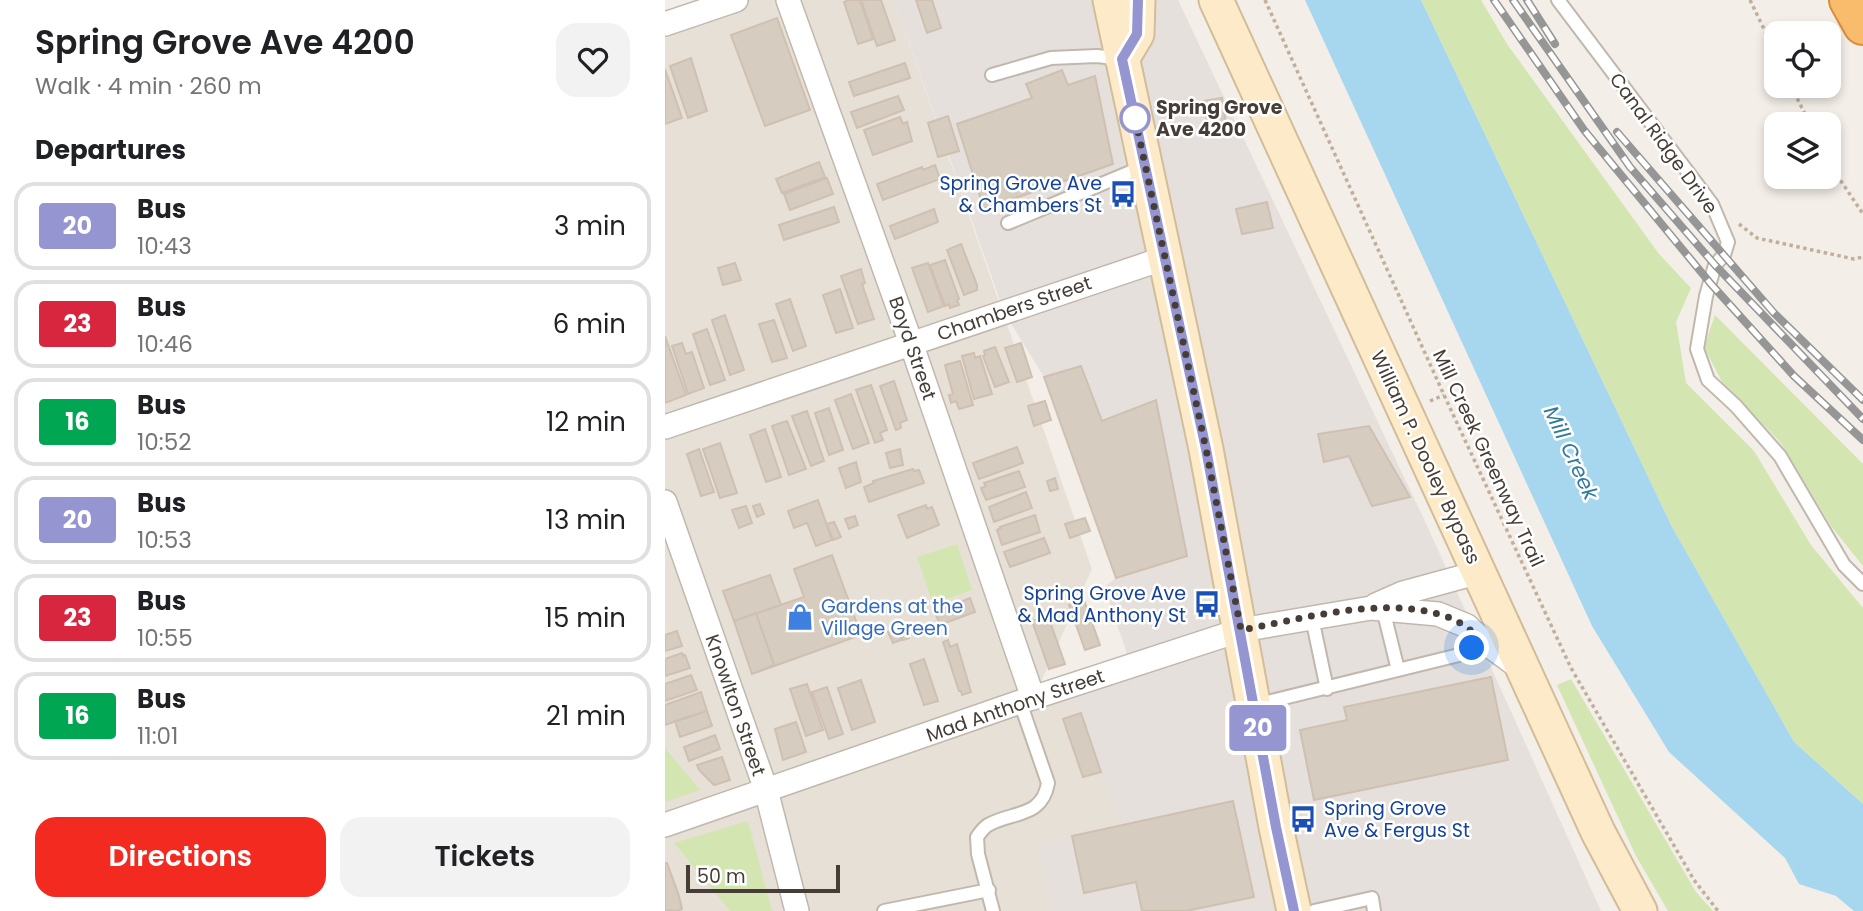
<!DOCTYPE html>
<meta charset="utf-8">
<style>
body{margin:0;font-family:Poppins,sans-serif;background:#f2f2f2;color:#202124;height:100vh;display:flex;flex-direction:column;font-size:26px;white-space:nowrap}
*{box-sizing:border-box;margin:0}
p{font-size:23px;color:#757577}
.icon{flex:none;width:38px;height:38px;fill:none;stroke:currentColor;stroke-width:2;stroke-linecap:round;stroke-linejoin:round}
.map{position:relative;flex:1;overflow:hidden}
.details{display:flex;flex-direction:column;background:#fff;width:665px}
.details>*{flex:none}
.badge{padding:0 14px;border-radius:5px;font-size:24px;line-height:46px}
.fabs{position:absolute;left:1099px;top:21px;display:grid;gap:14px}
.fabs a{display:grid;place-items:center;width:77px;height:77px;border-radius:14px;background:#fff;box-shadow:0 4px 10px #0003;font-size:35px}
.scale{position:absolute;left:21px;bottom:18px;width:154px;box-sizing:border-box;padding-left:7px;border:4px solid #463e36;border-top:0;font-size:19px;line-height:24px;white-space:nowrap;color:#463e36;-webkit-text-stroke:5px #fff;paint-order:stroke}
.you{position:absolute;width:35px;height:35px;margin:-18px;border:5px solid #fff;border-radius:50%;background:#1a73e8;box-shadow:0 0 0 10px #1a73e833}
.map>.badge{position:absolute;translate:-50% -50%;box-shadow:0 0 0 4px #fff}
h2{padding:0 35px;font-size:26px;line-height:63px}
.round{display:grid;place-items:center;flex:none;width:74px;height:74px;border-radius:21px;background:#f2f2f2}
.head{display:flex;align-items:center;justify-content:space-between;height:119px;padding:0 35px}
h1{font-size:33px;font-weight:600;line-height:52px}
.action{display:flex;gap:14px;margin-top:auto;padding:14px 35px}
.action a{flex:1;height:80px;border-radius:21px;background:#f22a1f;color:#fff;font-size:28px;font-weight:600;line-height:80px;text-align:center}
.action a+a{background:#f2f2f2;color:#202124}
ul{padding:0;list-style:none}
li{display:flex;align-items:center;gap:21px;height:88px;margin:0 14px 10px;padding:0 21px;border:4px solid #e0e0e0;border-radius:21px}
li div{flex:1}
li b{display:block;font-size:26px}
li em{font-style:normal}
li .badge{min-width:77px;font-weight:700;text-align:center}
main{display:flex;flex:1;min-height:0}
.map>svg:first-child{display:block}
.residential{fill:#e7e0d6}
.industrial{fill:#e5e0dc}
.green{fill:#d3e6b1}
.water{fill:#a6d7ee}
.building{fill:#d7ccc0;stroke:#cfc0b1;stroke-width:2}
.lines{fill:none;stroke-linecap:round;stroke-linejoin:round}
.lane-casing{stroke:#c1b8ad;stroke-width:16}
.street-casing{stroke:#c1b8ad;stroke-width:26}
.secondary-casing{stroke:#d1bd98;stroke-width:37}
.highway-casing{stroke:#d88f3c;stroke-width:42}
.path{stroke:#bfaf9c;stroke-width:3.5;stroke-dasharray:3.5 3.5;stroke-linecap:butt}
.lane{stroke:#fff;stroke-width:12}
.street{stroke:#fff;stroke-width:23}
.secondary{stroke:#fdeac8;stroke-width:33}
.highway{stroke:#f9bc6d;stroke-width:38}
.rail-casing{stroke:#969696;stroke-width:8}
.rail{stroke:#fff;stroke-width:5;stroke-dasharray:16;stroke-linecap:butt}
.line-casing{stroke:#fff;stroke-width:16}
.line{stroke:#9595d1;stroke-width:10}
.walk{stroke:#463e36;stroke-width:7;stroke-dasharray:0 12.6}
.stop-dot{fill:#fff;stroke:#9595d1;stroke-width:3.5}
.labels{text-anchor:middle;stroke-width:5;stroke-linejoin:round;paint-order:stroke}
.stop-label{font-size:19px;font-weight:bold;fill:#463e36;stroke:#fff;text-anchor:start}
.street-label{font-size:19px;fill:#463e36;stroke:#fff}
.transit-label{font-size:19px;fill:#164399;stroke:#fff;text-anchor:end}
.shop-label{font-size:19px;fill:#366cbe;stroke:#fff;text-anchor:start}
.water-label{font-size:21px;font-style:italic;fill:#307b9e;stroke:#fff}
</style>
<main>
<section class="details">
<div class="head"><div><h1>Spring Grove Ave 4200</h1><p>Walk · 4 min · 260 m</p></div><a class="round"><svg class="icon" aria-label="heart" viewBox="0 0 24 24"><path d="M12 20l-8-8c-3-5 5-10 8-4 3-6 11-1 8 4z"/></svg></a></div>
<h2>Departures</h2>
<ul>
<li><span class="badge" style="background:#9595d1;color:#fff">20</span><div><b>Bus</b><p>10:43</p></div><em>3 min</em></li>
<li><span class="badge" style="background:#d7263d;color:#fff">23</span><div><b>Bus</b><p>10:46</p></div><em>6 min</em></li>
<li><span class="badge" style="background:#00a651;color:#fff">16</span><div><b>Bus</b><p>10:52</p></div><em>12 min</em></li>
<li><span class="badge" style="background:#9595d1;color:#fff">20</span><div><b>Bus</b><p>10:53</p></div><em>13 min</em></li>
<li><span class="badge" style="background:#d7263d;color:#fff">23</span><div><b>Bus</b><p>10:55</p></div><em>15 min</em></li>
<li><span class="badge" style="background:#00a651;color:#fff">16</span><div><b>Bus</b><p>11:01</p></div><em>21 min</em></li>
</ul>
<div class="action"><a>Directions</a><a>Tickets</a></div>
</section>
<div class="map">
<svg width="1198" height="911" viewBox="0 0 1198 911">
<rect width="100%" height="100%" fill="#f3eee7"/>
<path class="residential" d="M71,0h158l198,569 -58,128 207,-67 53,281h-629v-887z"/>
<path class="industrial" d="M229,0h284l251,530 172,381h-550l-13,-63 34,-12 47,-11 -49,-139 61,-21 -27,-78 12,-9 -72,-201 -40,-65z"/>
<path class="green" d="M756,0h60l26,44 152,210 32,34 -15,34 10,61 68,68 57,94 52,63v196l-69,-62 -122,-215z
M1050,315l148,149v102l-32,-40 -50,-83 -59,-61 -18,-35z
M292,544l15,46 -39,14 -16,-47z
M906,679l125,213 17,19h-45l-32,-55 -79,-171z
M0,748l35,42 -35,12z
M83,821l24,90h-42l-56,-68z"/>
<path class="water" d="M640,0h116l251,527 122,215 69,62v107h-9l-18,-15 -37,-12 -14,-26 -116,-106 -77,-126z"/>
<path class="building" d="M184,0h11l13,39 -15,5 -14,-42z
M196,0h20l14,40 -18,6z
M251,0h16l9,28 -14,5z
M112,18l33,92 -45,16 -34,-91z
M26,58l16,53 -19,7 -18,-52z
M240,63l5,15 -56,18 -5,-14z
M0,69l17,49 -17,6z
M397,70l6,15 27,-9 18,88 -129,45 -27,-85 75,-26 -6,-14z
M233,96l6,14 -47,18 -6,-16z
M557,98l4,25 -18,3 -5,-25z
M283,116l11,35 -21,6 -10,-34z
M235,117l3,7 4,-2 5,19 -39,14 -9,-25z
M154,162l6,15 -43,16 -6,-14z
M270,165l5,14 -57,21 -6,-16 45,-17 1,3z
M162,178l6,16 -43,16 -6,-16z
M602,202l6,26 -31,6 -6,-25z
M169,207l5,15 -55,18 -5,-15z
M269,209l4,13 -43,17 -5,-13z
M296,244l16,41v5l-13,5 -17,-45z
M280,260l14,39 -2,1 2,5 -9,3 -1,-4 -4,2 -15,-41z
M70,263l6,17 -18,5 -5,-17z
M263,263l16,43 -16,6 -16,-44z
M196,269l4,14 -3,1 12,35 -16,5 -17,-48z
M175,289l13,39 -17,5 -13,-38z
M125,299l16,47 -13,5 -17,-47z
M60,315l19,55 -14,5 -18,-55z
M109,320l13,38 -15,4 -13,-38z
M42,329l18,51 -15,5 -17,-51z
M0,336l21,59 -21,8z
M17,343l4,11 6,-2 12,36 -16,6 -16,-48z
M356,343l11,34 -15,5 -12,-34z
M330,347l14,35 -14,5 -12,-31 2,-1 -1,-4z
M309,353l1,5 5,-2 12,38 -18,5 -12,-43z
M295,361l13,44 -14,4 -3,-8 -5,2 -2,-8 4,-1 -8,-29z
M416,366l21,55 54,-21 31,156 -71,22 -72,-201z
M229,381l13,39 -7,3 1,5 -5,2 -16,-44z
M206,385l16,45 -7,3 3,7 -8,3 -19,-53z
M186,394l18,49 -16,6 -18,-49z
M380,401l6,19 -17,6 -6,-20z
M164,408l14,42 -14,5 -14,-42z
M142,411l17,50 -13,5 -19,-50z
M122,421l19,48 -17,6 -17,-49z
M704,426l41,71 -38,9 -23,-50 -25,6 -6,-28z
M100,429l16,48 -15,5 -16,-47z
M55,443l17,50 -17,5 -17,-49z
M352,447l6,16 -44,16 -6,-16z
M34,449l15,43 -13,4 -14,-42z
M235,449l3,16 -13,3 -4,-15z
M191,462l5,20 -15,6 -7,-20z
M248,469l1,2 5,-1 5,13 -55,19 -5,-15 10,-4 -1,-2z
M354,471l6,16 -39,13 -5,-12 5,-2 -2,-3z
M390,478l3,11 -8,2 -3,-10z
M361,492l6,16 -38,14 -5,-15z
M153,500l14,40 -16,6 -9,-23 -13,5 -6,-17z
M95,504l4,10 -7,3 -4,-11z
M261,505l1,4 5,-2 7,18 -32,13 -9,-23z
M81,506l6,17 -13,5 -7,-18z
M370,515l5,17 -38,13 -5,-15 4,-2 -1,-1z
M190,516l3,9 -9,4 -4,-10z
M420,518l5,13 -20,7 -5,-14z
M169,522l7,15 -8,3 -6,-16z
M379,538l6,15 -40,14 -6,-15z
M167,555l29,80 -109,39 -18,-53 70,-24 -10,-28z
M105,575l11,30 -47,16 -11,-30z
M305,598l5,14 -35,13 -5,-13z
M419,600l16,45 -15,5 -16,-45z
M91,613l18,52 -22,9 -18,-53z
M383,616l17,48 -16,5 -17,-48z
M240,623l4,15 -6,2 -5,-15z
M231,629l5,11 -8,3 -5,-11z
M12,631l5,15 -17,5v-16z
M283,640l2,7 7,-3 14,48 -9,3 -1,-4h-2l-16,-49z
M17,653l1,3 2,-1 5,13 -25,8v-17z
M259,659l14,42 -14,4 -14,-41z
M26,675l6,15 -32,11v-17z
M826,677l17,83 -194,40 -14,-70 47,-10 -3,-13z
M196,680l14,42 -23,8 -14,-42z
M142,684l16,46 -17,6 -16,-47z
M162,687l16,47 -14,5 -17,-47z
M36,692l6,19 -42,14v-20z
M42,711l5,15 -32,11 -5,-16z
M416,713l20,59 -18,5 -20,-58z
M131,722l10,30 -23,8 -8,-31z
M50,735l5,14 -31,12 -5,-14z
M57,757l8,23 -16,5 -15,-15 -2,-5z
M568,801l21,96 -68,14h-44l-6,-29 -52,11 -12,-57z
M0,863h2l12,33 3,13 -5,2 -12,-1z"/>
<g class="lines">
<defs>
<path id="lane" d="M893,0l154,204 16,38 -4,13 -9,10 -9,31 -9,53 11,31 28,26 44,50 64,109 19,19
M327,75l59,-17 46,-2 25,3
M343,223l137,-57
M718,609l15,61
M647,618l15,71
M590,705l208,-51 20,-13
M219,911l105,-21
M328,911l-15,-57 -1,-17c3,-4 7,-10 11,-12 25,-14 54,-7 60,-42l-28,-81
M649,911l58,-13 2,13"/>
<path id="street" d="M123,0l123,343 122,355
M0,24l71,-24
M0,427l500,-169
M0,502l101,288 31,121
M711,605l27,-12 77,-21
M0,825l355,-123 221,-72 130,-22 67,6 29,12 16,15 37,27"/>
<path id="secondary" d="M445,0l96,449 70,378 18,84
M551,0l382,832 42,79
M457,59l15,-25 1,-34"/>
<path id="highway" d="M1184,0l14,25"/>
</defs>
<use href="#lane" class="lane-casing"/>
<use href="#street" class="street-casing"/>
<use href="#secondary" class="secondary-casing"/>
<use href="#highway" class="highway-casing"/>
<path class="path" d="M600,0l179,395 127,273 123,212 24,31
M1085,0l26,54
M1126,86l19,38
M1164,163l34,51
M1074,224l18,14 97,21 9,-2
M765,401l14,-6"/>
<use href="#lane" class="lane"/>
<use href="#street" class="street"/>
<use href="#secondary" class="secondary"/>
<use href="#highway" class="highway"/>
<defs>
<path id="rail" d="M829,0l90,130 127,154 83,92 69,64
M848,0l117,167 85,98 148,154
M862,0l28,44
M952,132l157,181 89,87"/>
</defs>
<use href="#rail" class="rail-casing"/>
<use href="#rail" class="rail"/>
</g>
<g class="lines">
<defs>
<path id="line" d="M473,0l-1,34 -15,25 84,390 70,378 18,84"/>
</defs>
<use href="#line" class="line-casing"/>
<use href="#line" class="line"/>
<path class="walk" d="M470,118l-1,-5 72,336 35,181c60,-11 137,-33 197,-16 18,4 32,15 45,27l-11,7"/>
</g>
<defs>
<symbol id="bus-bare" viewBox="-9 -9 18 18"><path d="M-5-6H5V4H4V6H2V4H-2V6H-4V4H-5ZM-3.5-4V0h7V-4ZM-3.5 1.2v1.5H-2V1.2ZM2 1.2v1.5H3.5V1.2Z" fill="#1a4fb4" stroke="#fff" stroke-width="2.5" paint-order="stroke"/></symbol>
<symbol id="shop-bare" viewBox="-9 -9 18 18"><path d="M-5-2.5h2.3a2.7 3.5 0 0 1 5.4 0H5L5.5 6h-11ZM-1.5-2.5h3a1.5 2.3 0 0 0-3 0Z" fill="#3f7fe0" stroke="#fff" stroke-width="2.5" paint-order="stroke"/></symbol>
</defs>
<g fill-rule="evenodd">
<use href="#bus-bare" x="439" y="175" width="38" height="38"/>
<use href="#bus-bare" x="523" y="585" width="38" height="38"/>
<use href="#shop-bare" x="116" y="598" width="38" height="38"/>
<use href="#bus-bare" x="619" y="800" width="38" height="38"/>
</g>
<circle class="stop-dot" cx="470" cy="118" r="14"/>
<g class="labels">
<g class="stop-label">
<text x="491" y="114">Spring Grove<tspan x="491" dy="22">Ave 4200</tspan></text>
</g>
<g class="street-label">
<text transform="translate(999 143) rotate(54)" y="7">Canal Ridge Drive</text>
<text transform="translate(349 308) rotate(-19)" y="7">Chambers Street</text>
<text transform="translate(248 348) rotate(71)" y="7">Boyd Street</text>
<text transform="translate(761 457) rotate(65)" y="7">William P. Dooley Bypass</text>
<text transform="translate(824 458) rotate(65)" y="7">Mill Creek Greenway Trail</text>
<text transform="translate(71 705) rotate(71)" y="7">Knowlton Street</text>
<text transform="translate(350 705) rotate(-19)" y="7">Mad Anthony Street</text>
</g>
<g class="transit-label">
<text x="437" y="190">Spring Grove Ave<tspan x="437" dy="22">&amp; Chambers St</tspan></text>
<text x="521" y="600">Spring Grove Ave<tspan x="521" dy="22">&amp; Mad Anthony St</tspan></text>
<text x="659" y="815" text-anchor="start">Spring Grove<tspan x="659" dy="22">Ave &amp; Fergus St</tspan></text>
</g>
<g class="shop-label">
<text x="156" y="613">Gardens at the<tspan x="156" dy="22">Village Green</tspan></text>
</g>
<g class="water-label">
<text transform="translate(906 453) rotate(65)" y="7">Mill Creek</text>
</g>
</g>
</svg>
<div class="fabs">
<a><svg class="icon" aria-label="locate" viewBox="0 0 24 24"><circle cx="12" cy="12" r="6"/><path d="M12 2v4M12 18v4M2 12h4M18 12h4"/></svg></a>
<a><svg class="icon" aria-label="layers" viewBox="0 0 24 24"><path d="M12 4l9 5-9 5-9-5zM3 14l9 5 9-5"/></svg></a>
</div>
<div class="scale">50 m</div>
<div class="you" style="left:807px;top:648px"></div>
<b class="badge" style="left:593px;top:728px;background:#9595d1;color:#fff">20</b>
</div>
</main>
